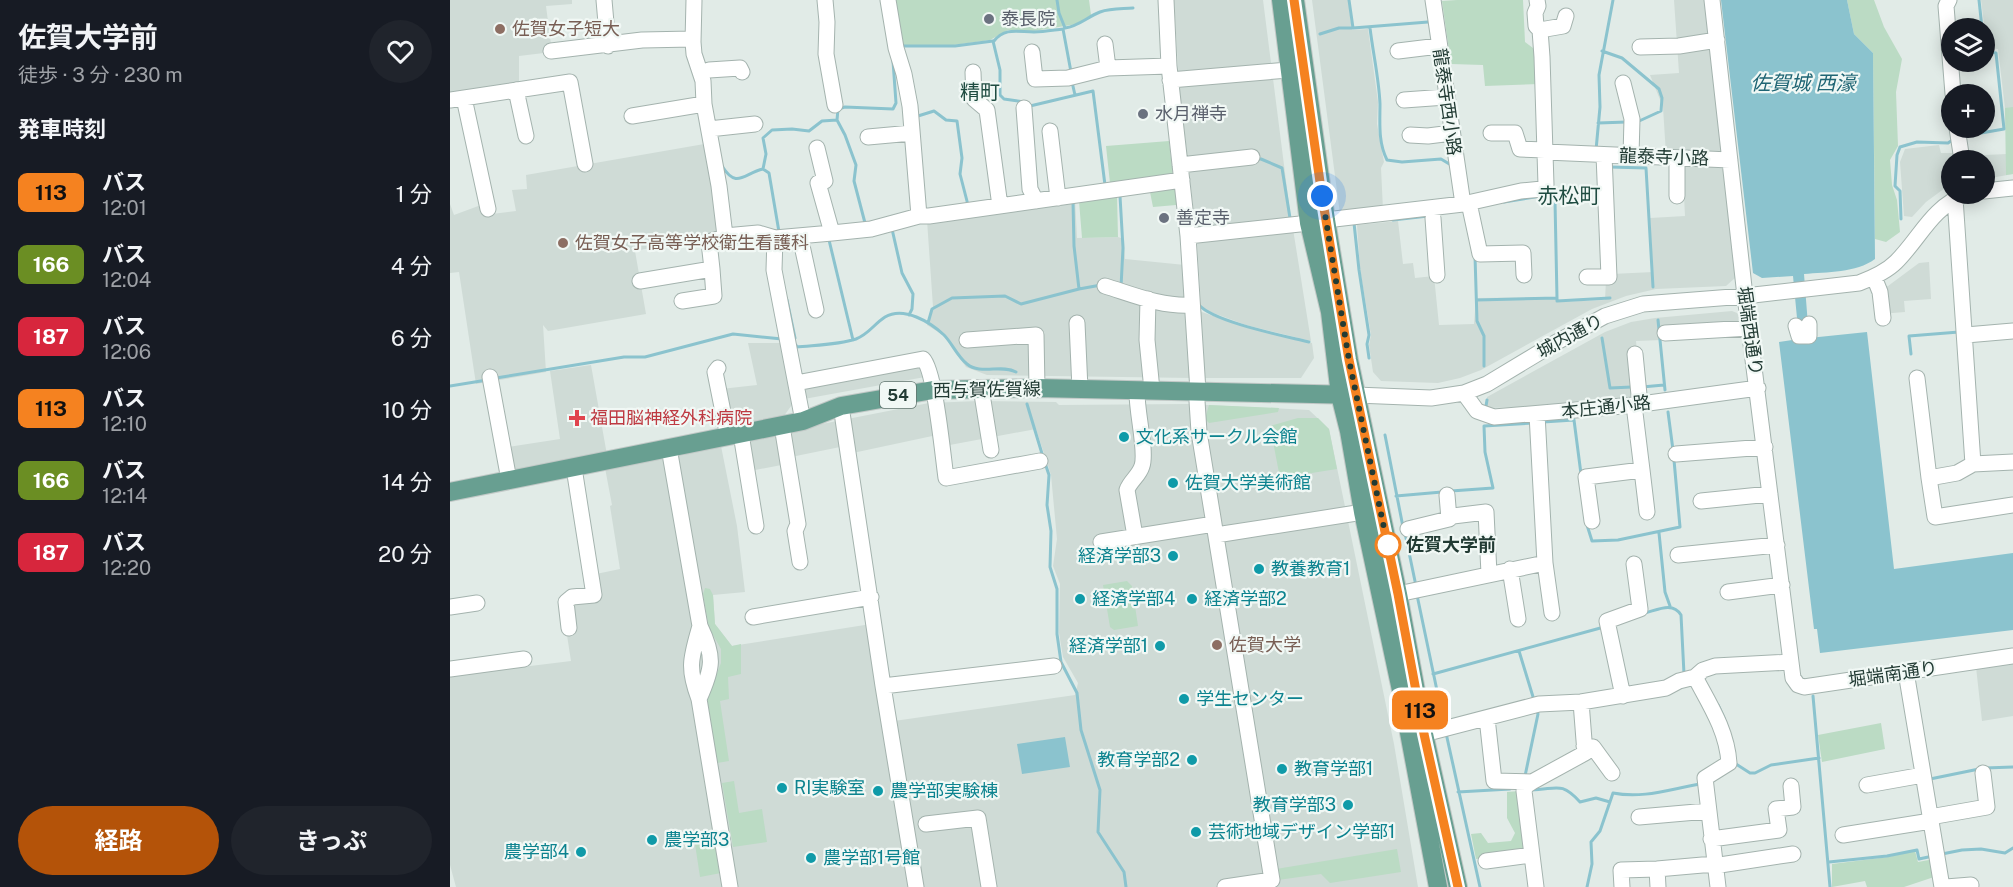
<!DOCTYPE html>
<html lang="ja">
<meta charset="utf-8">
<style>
body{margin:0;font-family:"Public Sans","Noto Sans JP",sans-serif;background:#20242c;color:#f1f3f6;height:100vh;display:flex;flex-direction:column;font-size:22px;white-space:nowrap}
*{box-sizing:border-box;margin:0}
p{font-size:20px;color:#9ea1a6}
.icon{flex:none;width:33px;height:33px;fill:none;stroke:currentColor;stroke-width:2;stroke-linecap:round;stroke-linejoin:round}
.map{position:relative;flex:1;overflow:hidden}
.sheet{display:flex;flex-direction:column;background:#171b24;width:450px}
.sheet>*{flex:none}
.badge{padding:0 12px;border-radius:9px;font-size:21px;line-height:39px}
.tools{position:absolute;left:1491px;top:18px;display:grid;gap:12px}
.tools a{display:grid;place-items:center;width:54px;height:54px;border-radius:50%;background:#171b24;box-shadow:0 3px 15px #0003;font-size:30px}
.you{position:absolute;width:30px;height:30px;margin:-15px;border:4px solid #fff;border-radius:50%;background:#1a73e8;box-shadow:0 0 0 9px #1a73e833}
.map>.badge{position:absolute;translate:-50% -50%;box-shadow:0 0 0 3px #fff}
h2{padding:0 18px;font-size:22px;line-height:54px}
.round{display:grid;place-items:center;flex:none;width:63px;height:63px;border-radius:32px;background:#20242c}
.head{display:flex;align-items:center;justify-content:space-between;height:102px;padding:0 18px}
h1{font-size:28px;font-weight:700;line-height:45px}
.cta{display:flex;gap:12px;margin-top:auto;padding:12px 18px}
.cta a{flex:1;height:69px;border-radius:36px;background:#b45309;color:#fff;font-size:24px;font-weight:700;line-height:69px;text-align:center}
.cta a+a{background:#20242c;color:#f1f3f6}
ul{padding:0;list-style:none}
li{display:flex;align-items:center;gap:18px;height:72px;padding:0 18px}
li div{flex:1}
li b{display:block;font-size:22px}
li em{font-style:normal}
li .badge{min-width:66px;font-weight:700;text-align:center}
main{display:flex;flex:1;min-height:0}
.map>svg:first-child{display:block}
.built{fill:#cfdbd6}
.green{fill:#bbdbc4}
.water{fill:#8bc3ce}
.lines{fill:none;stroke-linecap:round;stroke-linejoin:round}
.stream{stroke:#8bc3ce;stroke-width:3}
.minor-casing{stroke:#a4b3ae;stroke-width:17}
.major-casing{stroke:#c1c8c6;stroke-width:20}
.minor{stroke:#fff;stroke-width:15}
.major{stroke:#689f91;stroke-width:18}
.line-casing{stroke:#fff;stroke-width:14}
.line{stroke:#f58220;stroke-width:9}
.walk{stroke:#223b34;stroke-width:6;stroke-dasharray:0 10.8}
.worship-dot{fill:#6b7280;stroke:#f1f8f5;stroke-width:2}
.education-dot{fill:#8d6e63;stroke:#f1f8f5;stroke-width:2}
.health-dot{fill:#e0444e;stroke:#f1f8f5;stroke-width:2}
.culture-dot{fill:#0f9aa8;stroke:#f1f8f5;stroke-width:2}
.stop-dot{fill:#fff;stroke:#f58220;stroke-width:3}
.labels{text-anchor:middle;stroke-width:4.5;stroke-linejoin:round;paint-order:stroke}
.shield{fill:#f1f8f5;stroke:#60746e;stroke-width:1.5}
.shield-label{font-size:16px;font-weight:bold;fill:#223b34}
.worship-label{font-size:18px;fill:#5b616d;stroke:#f1f8f5;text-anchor:start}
.education-label{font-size:18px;fill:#785e54;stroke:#f1f8f5;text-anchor:start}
.street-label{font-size:18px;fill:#223b34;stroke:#f1f8f5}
.health-label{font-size:18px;fill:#be3a42;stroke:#f1f8f5;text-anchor:start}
.culture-label{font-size:18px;fill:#0d838f;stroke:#f1f8f5;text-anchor:start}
.stop-label{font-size:18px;font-weight:bold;fill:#223b34;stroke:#f1f8f5;text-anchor:start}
.water-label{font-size:20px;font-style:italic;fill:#1f6574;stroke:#f1f8f5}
.neighbourhood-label{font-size:20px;fill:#1f4c41;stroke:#f1f8f5}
.quarter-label{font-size:21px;fill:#1f4c41;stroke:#f1f8f5}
</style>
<main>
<section class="sheet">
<div class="head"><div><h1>佐賀大学前</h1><p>徒歩 · 3 分 · 230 m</p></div><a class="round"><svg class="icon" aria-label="heart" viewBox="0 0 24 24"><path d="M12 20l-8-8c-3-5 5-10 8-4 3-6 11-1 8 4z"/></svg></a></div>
<h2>発車時刻</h2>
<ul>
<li><span class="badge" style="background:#f58220;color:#111">113</span><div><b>バス</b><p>12:01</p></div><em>1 分</em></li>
<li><span class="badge" style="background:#6b8e23;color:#fff">166</span><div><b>バス</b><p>12:04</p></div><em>4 分</em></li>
<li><span class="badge" style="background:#d7263d;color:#fff">187</span><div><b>バス</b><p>12:06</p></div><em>6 分</em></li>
<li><span class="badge" style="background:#f58220;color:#111">113</span><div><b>バス</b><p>12:10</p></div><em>10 分</em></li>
<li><span class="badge" style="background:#6b8e23;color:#fff">166</span><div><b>バス</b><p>12:14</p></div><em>14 分</em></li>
<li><span class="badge" style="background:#d7263d;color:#fff">187</span><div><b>バス</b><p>12:20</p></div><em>20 分</em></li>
</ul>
<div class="cta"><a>経路</a><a>きっぷ</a></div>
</section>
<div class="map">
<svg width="1563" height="887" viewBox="0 0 1563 887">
<rect width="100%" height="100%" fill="#e1ebe7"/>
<path class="built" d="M0,0h122v4l-26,2 6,46 -33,4v26l-69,11z
M724,0h89l28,220 -95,11 -17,-148z
M862,0h36l4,30 16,-1 10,73 -1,22 7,38 -3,6 2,42 -43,4z
M1224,0h33l28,278 -9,8 -70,3 -30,7 -34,13 -111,61 -21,8 -22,5 -57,-2 -8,-9 -4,-27 2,-10 -11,-66 -3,-44 41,-4 5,43 10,-1 2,15 19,-2 5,49 35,-1 2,-26 80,-1 1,5 48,-2 1,-20 6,-6 41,-2 -3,-54 35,-2 -3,-60 -16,-1 -3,-48 -13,-32 29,-2z
M1531,0h32v174l-28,5 -1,-19h-20l-1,-4 44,-2 -2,-46 -7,-59 -11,-1z
M260,143l10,85 -4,7 -81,16 11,63 -98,17 -5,-6 3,47 -70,12 -17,-112 -9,1v-69l4,11 27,-10 3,10 32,-4 -4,-21 15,-1 -1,-14z
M1489,145l2,8h17l1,7h-7l-1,27 -6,1 -19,14 -14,15 -8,-1 -4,-54 5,-13z
M625,199l2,39 41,-1 6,2 1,20 60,6 8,113 -206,-3 -21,-8 -23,-32 -16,-10 6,-18 -6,-87z
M843,229l18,112 -65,-16 -38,-14 -7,-5 -4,-65z
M1479,262l2,37 -27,2 1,11 -25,2 -4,-22 12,-6 31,-23z
M745,307l7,5 43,15 67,16 2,15 -13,20h-99z
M1282,311l10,4 1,12 -82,5 1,8 -26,1 5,56 -78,9 -76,2v-11l118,-65 26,-10 24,-4z
M298,343h38l8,59 -13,18 -52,11 -8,-42 36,-4z
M471,360l4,17 -121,22 -4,-15z
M141,365l16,90 -96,19 -3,-27 52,-8 -10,-68z
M529,401l77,1 3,3 129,-1 121,6 20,19 65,315 24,143h-962l-6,-22v-189l121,-15 -9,-58 37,-3 -3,-26 24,-5 -10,-63 2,-1 -7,-37 51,-10 3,2 26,-5 1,-3 35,-6 16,80 8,66 -32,3 2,29 17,22 139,-22 16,98 188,-27 3,-12 -15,-26 -4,-24 1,-49 -7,-18 4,-27 -6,-64 -15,-46 -97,18 -2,-12 -89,19 -3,-8 -54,11 1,6 -42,8 -5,-32 184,-36z
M1563,661v55l-31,5 -6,-54z"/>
<path class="green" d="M441,0h198l2,15 -14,9 -43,7 -26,-1 -18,10 -36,5h-55z
M1007,0h66l2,42 12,9 2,33 -54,2 -2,-21 -32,-1 -9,-63z
M1397,0h27l10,27 18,32 -6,33 2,54 -8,14 2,25 5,15 3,32 -14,10 -11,-3 -2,-186 -19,-19z
M1563,107v67l-7,1 -1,-67z
M719,141l4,35 -63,7 -4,-37z
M726,189v16l-23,2 -3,-15z
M667,196l1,41 -36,1 -3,-37z
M759,405l70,3 -1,4 -69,11 -4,-4z
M848,418h20l11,11 8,40 -57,9 -10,-52z
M677,581l5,5 6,40 -24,4 -4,-3 -7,-42z
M255,588l5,1 3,6 2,29 17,22 9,-2v30l-13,3 1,22 -9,2 9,60 -12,2 -10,-64 14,-36v-14l-12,-21 -6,-34z
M1431,723l4,26 -63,13 -4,-27z
M284,781l5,32 23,-4 5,33 -34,5 -11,-64z
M1070,791l8,62 -52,6 -5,-25 10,-1 7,10 23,-2 4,-8 -8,-15v-26z
M266,840l5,33 -21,4 -5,-33z
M947,849l4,23 -71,11 -9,-9 -43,6 -2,-11z
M1465,851l3,11 16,-3 3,17 -33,11h-37l-2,-6 -33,6v-23l56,-7z"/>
<path class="water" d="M1271,0h126l7,34 19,19 2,206c-19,14 -48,13 -71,15l5,64 58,-6 27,237 119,-16v77l-193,23 -3,-24h-3l-35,-287 20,-3 -6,-63 -31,2 -9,-5z
M615,737l5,30 -48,7 -5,-30z"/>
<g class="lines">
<path class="stream" d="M607,0l2,13 6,15 -2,1 8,43
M899,0l4,28 75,-6
M1529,0l3,28
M615,28c14,-2 22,-11 35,-16 11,-4 22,-3 33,-4
M920,28c3,25 9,51 10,76 0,19 -2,38 7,56l15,2 39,-3 10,6
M870,34l19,-6h14
M544,41c11,-14 24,-9 40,-9 10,0 20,-2 29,-3
M451,46h54l38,-5 7,29v25l4,4 20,3
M1152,51l20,7 37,31 3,9 -1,13 -24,11
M622,82l3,13
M580,106l63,-15 12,94
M467,112l1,4 16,-5 12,9 11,1 5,37 -2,16 8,31
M1148,123l29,-1
M1514,136l40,-7 -8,-76 -12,-2
M1146,150l4,-43 -1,-32 14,-75
M807,159h4l21,9 8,50
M272,166c15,24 22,7 41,3l6,4 10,59
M1160,167l36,1 7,119
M313,169l3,-15 -3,-16 9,-8 20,-1 17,2 13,-10 15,-1
M670,196l3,52 -2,39
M1054,202l43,-7 8,6 2,97
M1451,219l-1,-28 -5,-5 2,-31 3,-8 17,-5 31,1 6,-4
M943,220l35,-4
M418,223h-3l-11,-42 2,-16 -11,-30 -8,-15 1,-11 7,-2 48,2 3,-6 -3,-42
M906,223h-2l5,47 10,65 -2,9 2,14
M442,229l10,44 11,21 -1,15 -3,6
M379,240l24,100
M1025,256l2,65 7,15v30
M629,289l22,-4
M337,300l8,38
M1027,300l80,-2v3l53,-3
M749,305c15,17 86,31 110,37
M1208,320l7,70
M478,323l4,-14 20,-11 53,-2 16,8 58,-15 -5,-43 -1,-44
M1152,338l8,50 22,-1
M346,345v2c19,-2 42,-2 60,-8 13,-5 18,-15 29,-22 19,-11 45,5 59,18 8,8 13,21 23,29 13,11 35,0 49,8
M1461,354l-2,-18 50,-4
M46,378l128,-21h21l88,-23 49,5
M0,386l37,-6
M1192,387l22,-2
M577,404l16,53
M1036,406l1,-6
M1218,412l5,38
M1093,422l31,-2 7,54
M1034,426l49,-3
M935,435l18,92
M595,463l4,12 -2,30 4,26 -1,36 7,22v45l4,28 16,31 4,37 19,60 -2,42 26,40 2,15
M1001,491l42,-3 -8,-36 -1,-26
M946,496l46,-4
M1137,525l5,16 26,-1 62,-13 -6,-67
M955,533l11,53
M1209,533l6,59 5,14
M967,595l27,129
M1195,613c12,-3 28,-12 36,2l3,59
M1069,651l15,49
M983,674l171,-47
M1363,696l17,191
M1268,705l6,13
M996,733l34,154
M1286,764l14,9h5l16,-8 48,-7
M1535,768l28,-1
M1075,776l13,-62 -2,-5
M1480,779l49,-10
M1081,790c25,0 29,-10 49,12l16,-4 14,4
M1008,792l52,-3
M1492,854l20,-4 19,-1 24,4 8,-5
M1379,862l58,-6 30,-6 2,9 14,-3
M1137,887l5,-23 -1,-22 9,-11 13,-38c30,6 57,-4 87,-9"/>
<defs>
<path id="minor" d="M154,0l4,46
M244,0l-1,42 1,12 9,27 1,23 15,82 6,50
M375,0l2,22 -1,32 9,51
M438,0l8,48 8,26 6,32 9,110
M716,0l3,66 19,170 10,155
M983,0l30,204
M1262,0l33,296 48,382 5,7 6,2 209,-31
M1499,0l-3,6 7,88
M1090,30l23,-4 3,-10
M655,44l3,24
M1190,47l39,-1 38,-6
M101,51l91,-11 50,-1
M948,51l41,-5
M582,52l3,27 33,-1 40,-10 61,-2
M259,70l31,-2 2,4
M523,72l1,27 13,11 13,96
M720,80l118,-10
M1173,83l9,36 -1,37
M66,90l10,46
M14,98l24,111
M0,100l120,-18 15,82
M954,100l42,-3
M574,108l6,81 6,12
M182,116l72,-12
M1507,128l5,32
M259,129l46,-5
M600,131l8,67
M1041,133h24l5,16 25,1
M960,135l18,1 24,-3
M418,137l44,-4
M367,148l8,33 -7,2 14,50
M1096,152l184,8
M1227,158v38
M730,165l72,-8
M1534,191l29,-3
M1505,198l18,266 40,-2
M1019,203l11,51 43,-1 1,22
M983,218l4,57
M876,220l137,-16 58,-13 21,-2 4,-4 -4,-128 -2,-27 -4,-4 -1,-13 3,-7 -1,-6
M738,236l121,-13
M325,238l-1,32 29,151
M351,241l15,69
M1137,277h22l-5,-122
M1424,277l6,15 3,26
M190,281l72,-12 -3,-27 16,-6 33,-3 17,5 57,-5 39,-4 48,-13h10l253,-36
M655,286c29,9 57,21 87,19
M698,299l-1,41 5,50
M232,301l32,-5 -2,-27
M627,323l3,66
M1346,326l3,10h10v-12
M1215,333l85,-5
M1516,335l47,-4
M517,340l69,-5 1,53
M1185,354l5,51
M268,368l-3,4 13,65
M40,377l19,103
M1467,378l12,100
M346,383l127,-24c12,11 20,98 23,119l94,-17
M531,388l10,62
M1014,393l13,18 17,6 140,-12 124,-17
M906,395l75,3 33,-5 23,-9 68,-41 50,-27 38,-12 102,-8 114,-13c13,-5 27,-11 37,-21 25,-25 35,-54 70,-68
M747,401l2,31 73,448 -47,7
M1184,405l8,65
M391,406l42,280 33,201
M332,426l16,98 -3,7 5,31
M291,434l15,92
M219,448l31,178c15,31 13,42 -1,73
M1226,454l89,-7
M1523,464l-16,9 -28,5 6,39 78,-12
M997,495l2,24
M1251,501l69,-7
M1142,521l-6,-44 56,-7 5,42
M958,529l41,-10 4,-3 33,-4 3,62
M766,535l147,-23
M685,536l-8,-46c3,-9 12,-14 15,-24 5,-15 -6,-56 -5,-76
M651,542l113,-18
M1228,555l99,-10
M1095,563l7,50
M1060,569l8,50
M1278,592l54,-7
M948,594l147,-31 -8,-149
M0,607l27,-4
M303,617l118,-20
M250,626c-9,32 -13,41 -1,73l31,188
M119,628l-3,-26 6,-5 22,-2 -20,-127
M0,669l74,-10
M1456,672l36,215
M1245,677c15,28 32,54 34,86l-24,15 13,109
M433,686l171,-20
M1173,696l-16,-75 33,-12 -6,-45
M1037,718l7,63 38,1
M974,734l115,-30 42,-2 85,-14 13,-7 16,-4 8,-7 12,-4 76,-4
M1134,746l9,1 19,26
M1417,785l56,-10
M1189,817l69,-6
M1480,817l57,-10 -4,-34
M476,824l52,-6 11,69
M1393,835l88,-14
M1261,839l68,-9 -3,-21 17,-2 -2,-21
M1036,861l46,-6
M1207,869l1,18
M1086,887l-12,-96 2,-5 6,-4 53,-29 -4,-51
M1172,887l-1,-17 36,-1 57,-5 6,1 73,-11
M1496,887l25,-2"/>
<path id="major" d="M831,0l28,223 21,89 10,83 9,36 14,81 38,178 37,197
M845,0l31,220 23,140 49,234 26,140 34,153
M0,492l353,-71 38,-15 92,-16 104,-2 319,7"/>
</defs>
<use href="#minor" class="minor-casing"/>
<use href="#major" class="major-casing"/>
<use href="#minor" class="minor"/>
<use href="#major" class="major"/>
</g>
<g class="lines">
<defs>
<path id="line" d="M844,0l28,196 27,164 49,234 26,140 34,153"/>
</defs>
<use href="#line" class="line-casing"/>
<use href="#line" class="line"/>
<path class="walk" d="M872,196l27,164 40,192 -1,-7"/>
</g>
<g class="worship-dot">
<circle cx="539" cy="19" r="6"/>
<circle cx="693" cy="114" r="6"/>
<circle cx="714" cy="218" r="6"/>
</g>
<g class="education-dot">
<circle cx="50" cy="29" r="6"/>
<circle cx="113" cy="243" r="6"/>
<circle cx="767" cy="645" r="6"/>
</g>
<path class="health-dot" d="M124 409h6v6h6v6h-6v6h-6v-6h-6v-6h6z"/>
<g class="culture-dot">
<circle cx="674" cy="437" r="6"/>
<circle cx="723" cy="483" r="6"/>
<circle cx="723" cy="556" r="6"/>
<circle cx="809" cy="569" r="6"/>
<circle cx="630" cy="599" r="6"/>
<circle cx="742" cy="599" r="6"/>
<circle cx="710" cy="646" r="6"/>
<circle cx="734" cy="699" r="6"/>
<circle cx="742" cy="760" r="6"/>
<circle cx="832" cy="769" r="6"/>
<circle cx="332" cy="788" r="6"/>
<circle cx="428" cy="791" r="6"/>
<circle cx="898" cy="805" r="6"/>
<circle cx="746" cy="832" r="6"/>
<circle cx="202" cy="840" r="6"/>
<circle cx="131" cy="852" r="6"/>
<circle cx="361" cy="858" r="6"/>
</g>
<circle class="stop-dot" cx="938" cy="545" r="12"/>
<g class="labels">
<rect class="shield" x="430" y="382" width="36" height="26" rx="4.5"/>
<g class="shield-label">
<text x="448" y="401">54</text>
</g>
<g class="worship-label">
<text x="551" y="25">泰長院</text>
<text x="705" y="120">水月禅寺</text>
<text x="726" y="224">善定寺</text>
</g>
<g class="education-label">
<text x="62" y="35">佐賀女子短大</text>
<text x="125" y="249">佐賀女子高等学校衛生看護科</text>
<text x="779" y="651">佐賀大学</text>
</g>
<g class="street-label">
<text transform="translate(997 102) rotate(82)" y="6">龍泰寺西小路</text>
<text transform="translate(1214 157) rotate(2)" y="6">龍泰寺小路</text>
<text transform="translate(1300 331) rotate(82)" y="6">堀端西通り</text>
<text transform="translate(1120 336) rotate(-28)" y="6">城内通り</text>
<text transform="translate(537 390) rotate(-1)" y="6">西与賀佐賀線</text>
<text transform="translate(1156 407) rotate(-6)" y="6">本庄通小路</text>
<text transform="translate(1443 674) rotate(-8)" y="6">堀端南通り</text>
</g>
<g class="health-label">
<text x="140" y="424">福田脳神経外科病院</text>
</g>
<g class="culture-label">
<text x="686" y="443">文化系サークル会館</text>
<text x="735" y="489">佐賀大学美術館</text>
<text x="711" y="562" text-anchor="end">経済学部3</text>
<text x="821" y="575">教養教育1</text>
<text x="642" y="605">経済学部4</text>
<text x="754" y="605">経済学部2</text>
<text x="698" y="652" text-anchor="end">経済学部1</text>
<text x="746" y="705">学生センター</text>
<text x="730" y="766" text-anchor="end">教育学部2</text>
<text x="844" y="775">教育学部1</text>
<text x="344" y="794">RI実験室</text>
<text x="440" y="797">農学部実験棟</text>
<text x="886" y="811" text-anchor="end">教育学部3</text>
<text x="758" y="838">芸術地域デザイン学部1</text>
<text x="214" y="846">農学部3</text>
<text x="119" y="858" text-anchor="end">農学部4</text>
<text x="373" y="864">農学部1号館</text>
</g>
<g class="stop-label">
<text x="956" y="551">佐賀大学前</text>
</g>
<g class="water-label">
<text x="1353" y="90">佐賀城 西濠</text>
</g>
<g class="neighbourhood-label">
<text x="530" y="99">精町</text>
</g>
<g class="quarter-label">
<text x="1119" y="203">赤松町</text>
</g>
</g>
</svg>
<div class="tools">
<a><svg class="icon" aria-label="layers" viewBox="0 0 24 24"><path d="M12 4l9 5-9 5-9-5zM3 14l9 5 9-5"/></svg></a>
<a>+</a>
<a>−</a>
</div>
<div class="you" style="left:872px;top:196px"></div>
<b class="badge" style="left:970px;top:710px;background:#f58220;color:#111">113</b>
</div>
</main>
